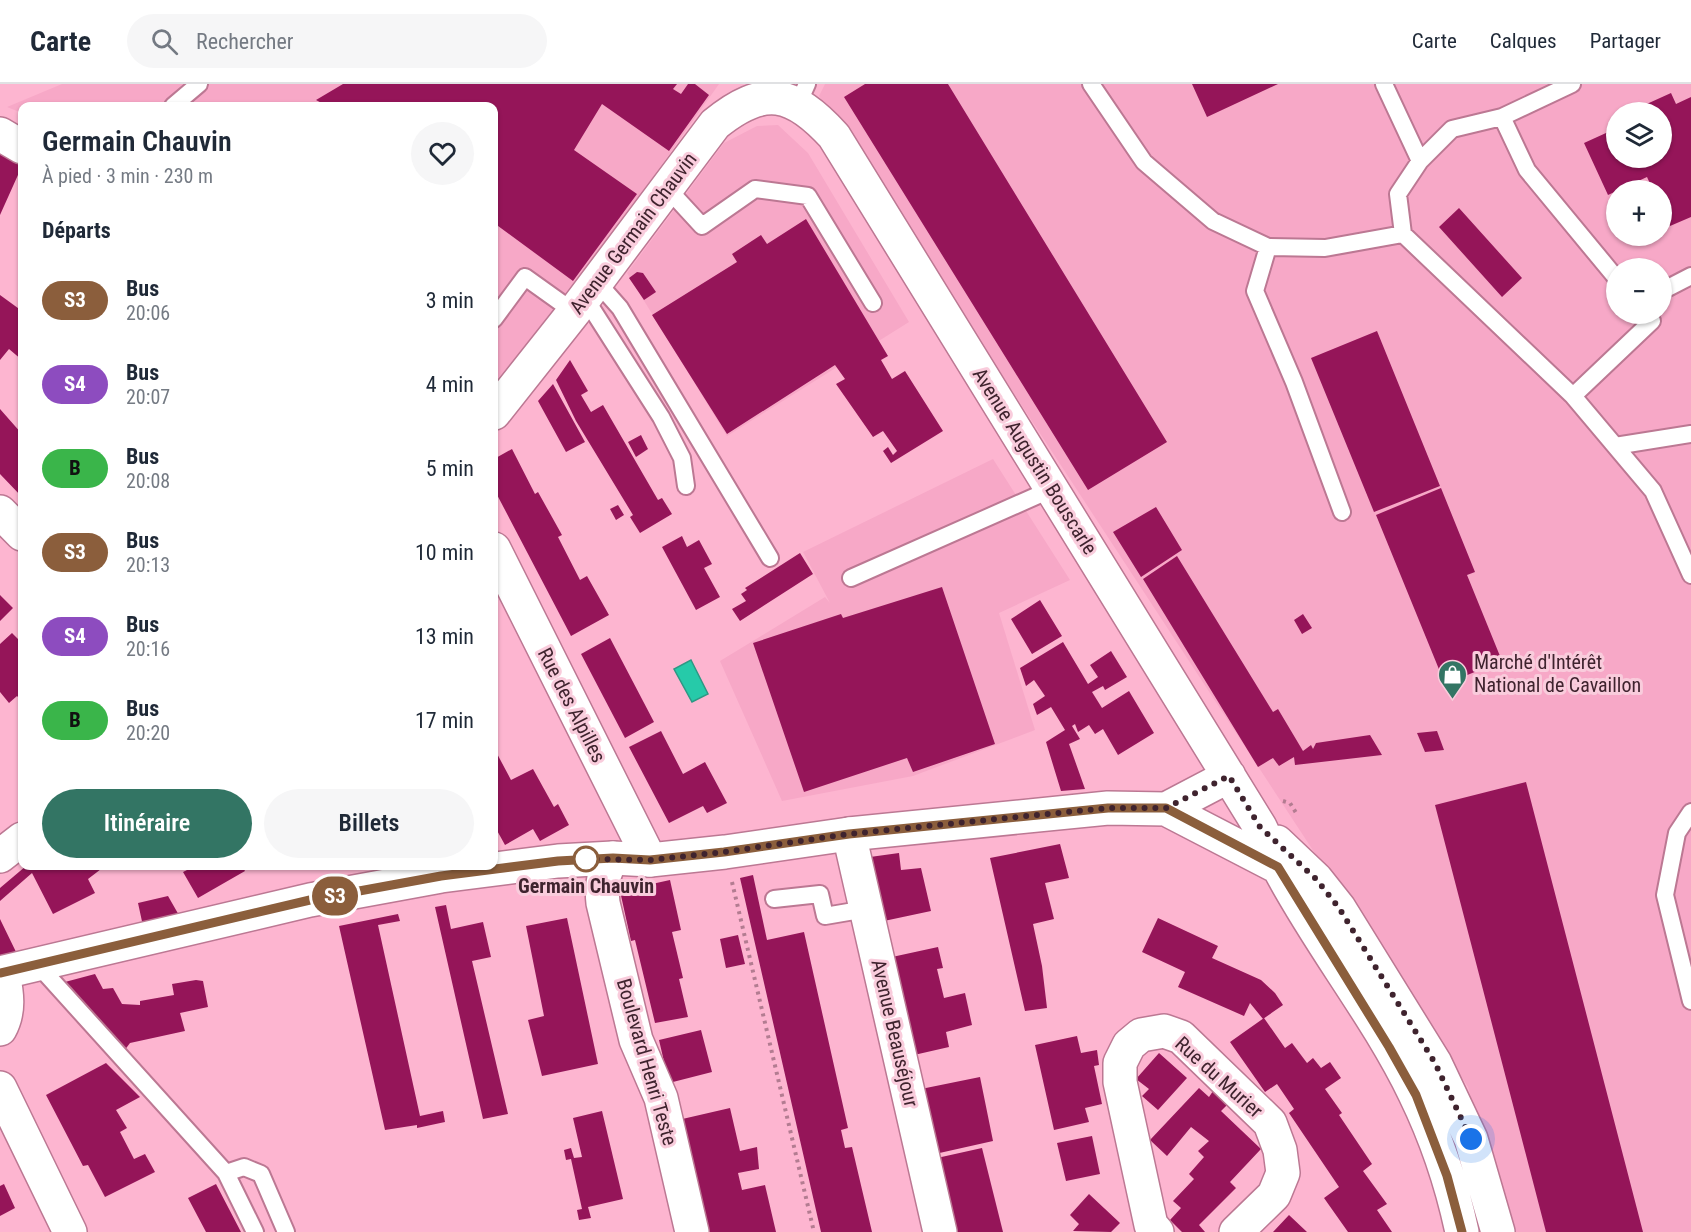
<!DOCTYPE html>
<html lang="fr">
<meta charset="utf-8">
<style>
body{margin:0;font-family:"Roboto Condensed",sans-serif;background:#f6f6f7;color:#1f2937;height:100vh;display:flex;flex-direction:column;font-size:22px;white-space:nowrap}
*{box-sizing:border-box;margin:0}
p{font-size:20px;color:#747a83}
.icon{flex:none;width:33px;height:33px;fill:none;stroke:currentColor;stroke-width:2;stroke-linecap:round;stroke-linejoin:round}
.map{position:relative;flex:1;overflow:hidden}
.panel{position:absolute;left:18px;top:18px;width:480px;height:768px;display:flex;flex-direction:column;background:#fff;border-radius:12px;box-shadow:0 2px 4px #0004}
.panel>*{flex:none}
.badge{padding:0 12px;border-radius:20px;font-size:21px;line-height:39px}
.tools{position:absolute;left:1606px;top:18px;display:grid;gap:12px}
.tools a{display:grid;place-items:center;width:66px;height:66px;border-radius:50%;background:#fff;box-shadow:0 2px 4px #0004;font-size:30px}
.you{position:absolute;width:30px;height:30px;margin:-15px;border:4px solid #fff;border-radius:50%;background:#1a73e8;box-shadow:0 0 0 9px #1a73e833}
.map>.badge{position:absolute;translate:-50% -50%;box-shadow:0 0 0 3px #fff}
h2{padding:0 24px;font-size:22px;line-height:54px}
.round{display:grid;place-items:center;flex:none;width:63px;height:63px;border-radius:32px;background:#f6f6f7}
.summary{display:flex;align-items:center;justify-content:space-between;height:102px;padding:0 24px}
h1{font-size:28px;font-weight:600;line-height:45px}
.cta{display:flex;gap:12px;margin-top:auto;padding:12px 24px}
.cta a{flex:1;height:69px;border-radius:36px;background:#337564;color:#fff;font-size:24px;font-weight:600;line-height:69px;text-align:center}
.cta a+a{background:#f6f6f7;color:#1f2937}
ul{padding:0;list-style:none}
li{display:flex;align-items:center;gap:18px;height:84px;padding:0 24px}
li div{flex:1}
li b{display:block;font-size:22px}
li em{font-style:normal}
li .badge{min-width:66px;font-weight:700;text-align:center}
header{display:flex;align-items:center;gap:36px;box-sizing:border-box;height:84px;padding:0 30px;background:#fff;border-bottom:2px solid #e0e1e3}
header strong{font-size:28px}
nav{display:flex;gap:33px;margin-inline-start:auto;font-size:21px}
.search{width:420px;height:54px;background:#f6f6f7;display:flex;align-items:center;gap:15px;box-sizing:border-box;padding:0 21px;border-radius:33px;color:#747a83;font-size:22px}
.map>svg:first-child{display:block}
.built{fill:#f7a8c7;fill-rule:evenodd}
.water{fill:#26caa9;stroke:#2e9884;stroke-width:1.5}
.building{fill:#951559}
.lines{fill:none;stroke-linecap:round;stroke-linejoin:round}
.lane-casing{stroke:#bc7893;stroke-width:20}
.street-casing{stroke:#bc7893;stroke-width:36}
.secondary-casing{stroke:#bc7893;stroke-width:36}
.path{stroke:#b37c91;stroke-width:4;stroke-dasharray:3 4.5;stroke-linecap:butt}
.lane{stroke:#fff;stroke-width:16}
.street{stroke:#fff;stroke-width:33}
.secondary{stroke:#fff;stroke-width:33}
.line-casing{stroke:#fff;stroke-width:14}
.line{stroke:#8b5e3c;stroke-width:9}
.walk{stroke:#3f232e;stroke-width:6;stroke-dasharray:0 10.8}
.stop-dot{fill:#fff;stroke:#8b5e3c;stroke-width:3}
.labels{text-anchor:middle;stroke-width:6;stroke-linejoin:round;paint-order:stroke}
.street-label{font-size:20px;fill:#3f232e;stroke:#f9ccdc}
.poi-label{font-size:20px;fill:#3f232e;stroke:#f9ccdc;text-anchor:start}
.stop-label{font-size:20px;font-weight:bold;fill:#3f232e;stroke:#f9ccdc}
</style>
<header>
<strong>Carte</strong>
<div class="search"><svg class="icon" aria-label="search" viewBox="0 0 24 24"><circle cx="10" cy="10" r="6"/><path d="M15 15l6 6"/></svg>Rechercher</div>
<nav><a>Carte</a><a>Calques</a><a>Partager</a></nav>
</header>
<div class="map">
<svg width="1691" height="1148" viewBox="0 0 1691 1148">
<rect width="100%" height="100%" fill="#fdb5d0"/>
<path class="built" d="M62,0h657l-76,107 -96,129 -53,63v-277h-472v7l-15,-6z
M825,0h866v1148h-182l-41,-145 -649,-991zM1617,28h45v46h-45zM1617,106h45v46h-45zM1617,184h45v46h-45z
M778,41l30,28 101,169 -182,114 -100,-163 97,-130 33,-17z
M993,375l77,121 -71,33 36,117 -122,46 -131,25 -62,-140 105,-64 5,6 -27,-51z"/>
<path class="water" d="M691,576l17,34 -16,8 -18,-33z"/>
<path class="building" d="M343,0h334l-4,5 8,5 7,-10h7l14,11 -40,56 -67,-47 -28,46 63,44 -64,87 -79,-58v-117h-167l-11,-6z
M865,0h83l219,358 -79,48 -244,-393z
M1192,0h86l-71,33z
M1671,9l5,11 15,-7v120l-21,9 -8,-16v-20h-9l-6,-13 -39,18 -24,-52 33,-15v30h45v-46h-33z
M0,66l22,16 -22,49z
M1459,124l63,70 -20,19 -63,-70z
M806,135l82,137 -7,4 11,19 13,-8 38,60 -52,32 -8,-12 5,-4 5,8 4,-4 -14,-20 -10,6 -37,-53 9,-5 -10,-14 -108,69 -75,-119 85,-53 -5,-8 29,-19 6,9z
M637,188l6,1 13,19 -12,8 -15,-22z
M0,211l22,16v49l-13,-11 -9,11z
M1377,247l63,155 -66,26 -63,-154z
M570,276l18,31 -7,4 10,17 12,-7 55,95 4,-2 10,16 -32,19 -10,-16 3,-2 -57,-94 -20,-41z
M553,300l32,58 -19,10 -28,-51z
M0,325l22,25v63l-22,-23z
M641,351l7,14 -12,8 -8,-15z
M512,365l23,45 3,-2 24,43 -4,2 22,43 7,-4 22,39 -38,21 -77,-147v-30z
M1441,404l34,84 -8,3 35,86 -57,23 -69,-169z
M618,421l6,10 -8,5 -6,-11z
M1156,423l26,43 -41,27 -28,-45z
M682,452l5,11 12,-7 13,24 -8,4 16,29 -24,13 -34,-63z
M800,469l13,21 -73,47 -8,-12 14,-8 -5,-7 6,-4 -2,-2z
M1177,472l96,156 5,-3 25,42 8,-6 2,4 3,-6 54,-8 12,20 -87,10 -1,-8 -15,9 -6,-8 -15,9 -115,-188z
M942,503l53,157 -82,28 -6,-14 -103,34 -51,-149 88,-29 2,4z
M0,511l13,13 -13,13z
M1040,516l22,36 -30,18 -21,-35z
M1303,530l9,14 -10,6 -8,-14z
M12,549l10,10v66l-4,-4 4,-4 -5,-5 -8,7 -9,-11v-48z
M610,554l44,84 -29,16 -44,-84z
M1063,558l25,42 10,-7 -8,-12 21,-14 16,26 -22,13 -2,-4 -11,6 10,16 27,-17 25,42 -36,22 -15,-26 -8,5 -6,-9 -11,7 -3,-8 -3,2 8,13 -11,5 16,45 -24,2 -15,-49 19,-12 -14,-23 -14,8 -4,-11 12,-8 -11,-16 -8,6 -6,-18z
M661,647l22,43 22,-12 22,41 -20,10 -4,-7 -34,17 -40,-76z
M1437,647l7,19 -19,2 -8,-19z
M494,664l17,32 22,-11 21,38 4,-3 11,21 -29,16 -7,-12 -28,16 -11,-20z
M1526,698l117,450h-97l-111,-427z
M1060,760l9,34 -24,5 9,36 -21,5 9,42 5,42 -22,3 -35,-153z
M899,769l2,17 20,-2 10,43 -47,10 -14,-64z
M26,782l4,3 7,-3h68l-17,13 7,14 -42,21 -21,-41 -32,28v-13z
M195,782h47l3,5 -47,27 -15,-26z
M753,791l14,65 37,-8 44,196 -7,2 4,18 7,-1 20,85h-51l-81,-354z
M670,796l11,50 -9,2 11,46 -4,1 9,38 -33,6 -20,-83 -4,1 -11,-50z
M168,812l12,21 -37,9 -5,-23z
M446,821l5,24 32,-7 8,35 -19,4 36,153 -25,5 -48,-212z
M398,830l2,7 -22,4 42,191 23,-5 2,11 -28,6v-3l-32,5 -46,-204z
M567,834l31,146 -56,12 -14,-56 16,-4 -18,-90z
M1158,834l60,28 -6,12 49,22 14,13 8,12 -20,14 -13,-16 -6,13 -66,-29 7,-15 -43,-20z
M0,835l17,35 -17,5z
M738,851l7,29 -19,4 -6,-29z
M938,863l5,21 -6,1 7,29 21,-5 7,32 -26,7 3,15 -35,8 -22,-98z
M95,890l8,15 10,-1 9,16 18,1v-4l34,-6 -2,-11 24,-4 7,1 5,26 -28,6 5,18 -55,12 -6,8 -59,-69z
M1264,934l21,30 7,-5 15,20 6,-5 8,10 9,-6 11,16 -16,11 17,24 -3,2 33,49 -9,7 24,33 -10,6 15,22h-44l-24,-34 15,-11 -50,-74 5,-4 -17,-25 -12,8 -35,-50z
M701,946l11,42 -43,11 -10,-43z
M1077,952l4,17 16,-3 2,15 -5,1 8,38 -17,4 4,14 -35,8 -19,-85z
M1159,969l28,25 -29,32 -16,-14 7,-7 -13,-10z
M106,979l34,34 -24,13 11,18 -7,4 14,27 11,-5 10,18 -50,25 -17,-32 -5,1 -37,-71z
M980,993l13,64 -58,13 -14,-65z
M1199,1004l10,9 4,-6 15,13 -7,7 40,38 -31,33 6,6 -37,37 6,7h-23l-12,-12 11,-12 -8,-7 21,-22 -5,-5 15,-17 -6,-6 11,-10 -18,-14 -24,29 -17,-16z
M730,1024l10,43 17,-4 2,22 -21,4 4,17 23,-5 11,47h-72l-26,-112z
M602,1027l21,88 -35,8 3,11 -12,2 -2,-10 5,-1 -11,-50 -5,1 -2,-10 7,-2 3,10 8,-1 -9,-39z
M1092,1052l8,38 -34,7 -9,-38z
M982,1064l21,84h-49l-17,-74z
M4,1100l11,24 -15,8v-30z
M216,1100l25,48h-35l-18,-34z
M1089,1110l31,29 -9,9 -38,-1 6,-7 -9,-9z
M1289,1131l18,17h-34z"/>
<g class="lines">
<defs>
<path id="lane" d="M1091,0l53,78 69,59 55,26 57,1 78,-14
M1384,0l36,77
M1572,0l-70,33 -50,12 -32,32 -22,33 5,40 170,162 80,95 38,84
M798,20l9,-20
M173,22l26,-22
M1502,33l25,53 90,109
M667,104l35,38 53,-37 53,7 65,107
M1268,163l-13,44 39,91 48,130
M597,198l23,26 150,250
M1662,207l29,-15
M585,214l76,119 21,41 4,28
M494,235l31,-42 49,35
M1573,312l79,-75 -6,-7
M1615,362l76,-12
M851,494l201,-89
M1691,728l-14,21 -12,62 26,106
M774,815l46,-5 5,22 41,-7
M38,881l188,208 29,59
M226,1089l18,-6 17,7 25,58"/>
<path id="street" d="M0,50l22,13
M0,428l22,22
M494,465l156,311
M849,750l91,398
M613,774c-10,14 -12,28 -10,45l33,137 25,58 31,134
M0,945c10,-18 7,-36 3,-56
M0,1004l70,144
M1157,1148l-6,-7 -31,-143v-19l9,-18 12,-10 23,-4 17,6 89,86 10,27 3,23 -9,22 -38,37"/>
<path id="secondary" d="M494,329l80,-101 141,-188c49,-40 78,-33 119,12l426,691c7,14 12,28 19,41 41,78 98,147 136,226 21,43 37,91 47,138
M1166,725l63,-33
M1277,758l39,37 23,29 96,155 36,76 27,93
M0,772l22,-17
M0,889l310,-73 131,-24 117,-15 55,-3 37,2 75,-8 124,-18 259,-26 58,1 112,58"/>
</defs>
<use href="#lane" class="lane-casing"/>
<use href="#street" class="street-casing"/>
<use href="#secondary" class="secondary-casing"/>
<path class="path" d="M1283,717l7,2 8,13
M732,798l82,350"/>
<use href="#lane" class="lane"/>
<use href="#street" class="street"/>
<use href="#secondary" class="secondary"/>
</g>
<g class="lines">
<defs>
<path id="line" d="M0,889l310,-73 131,-24 117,-15 55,-3 37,2 74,-8 125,-18 259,-26h58l112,59 111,180 27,48 31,81 15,56"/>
</defs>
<use href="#line" class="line-casing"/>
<use href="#line" class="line"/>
<path class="walk" d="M586,775l64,1 74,-8 125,-18 168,-17 91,-9h58l63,-32 31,51 56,52 23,29 96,155 36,76"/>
</g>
<defs>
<symbol id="shop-pin" viewBox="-11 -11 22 30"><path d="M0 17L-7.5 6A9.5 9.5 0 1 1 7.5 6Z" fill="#337564" stroke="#f9ccdc"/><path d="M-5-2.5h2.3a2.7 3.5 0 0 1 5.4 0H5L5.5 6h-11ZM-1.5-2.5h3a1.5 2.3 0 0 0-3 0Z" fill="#fff"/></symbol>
</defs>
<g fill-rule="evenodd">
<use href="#shop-pin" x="1436" y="574" width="33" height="45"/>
</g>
<circle class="stop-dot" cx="586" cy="775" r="12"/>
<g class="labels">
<g class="street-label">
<text transform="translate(633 149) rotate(-53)" y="7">Avenue Germain Chauvin</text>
<text transform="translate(1035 377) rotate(58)" y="7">Avenue Augustin Bouscarle</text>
<text transform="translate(572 621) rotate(63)" y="7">Rue des Alpilles</text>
<text transform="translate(895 949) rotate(77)" y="7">Avenue Beauséjour</text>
<text transform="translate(647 978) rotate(74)" y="7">Boulevard Henri Teste</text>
<text transform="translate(1219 993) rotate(42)" y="7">Rue du Murier</text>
</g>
<g class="poi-label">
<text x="1474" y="585">Marché d'Intérêt<tspan x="1474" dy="23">National de Cavaillon</tspan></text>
</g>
<g class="stop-label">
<text x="586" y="809">Germain Chauvin</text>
</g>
</g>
</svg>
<div class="tools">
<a><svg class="icon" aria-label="layers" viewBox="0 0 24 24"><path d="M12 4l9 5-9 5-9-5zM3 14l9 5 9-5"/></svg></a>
<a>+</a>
<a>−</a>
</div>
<div class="you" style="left:1471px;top:1055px"></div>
<b class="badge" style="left:335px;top:812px;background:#8b5e3c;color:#fff">S3</b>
<section class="panel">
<div class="summary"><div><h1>Germain Chauvin</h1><p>À pied · 3 min · 230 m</p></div><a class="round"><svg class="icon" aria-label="heart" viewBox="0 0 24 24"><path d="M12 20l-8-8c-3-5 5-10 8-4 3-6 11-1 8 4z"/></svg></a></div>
<h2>Départs</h2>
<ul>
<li><span class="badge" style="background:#8b5e3c;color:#fff">S3</span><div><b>Bus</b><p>20:06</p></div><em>3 min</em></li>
<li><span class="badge" style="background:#8d4cbf;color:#fff">S4</span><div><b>Bus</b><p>20:07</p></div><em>4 min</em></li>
<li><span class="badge" style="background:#3ab54a;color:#111">B</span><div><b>Bus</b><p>20:08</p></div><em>5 min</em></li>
<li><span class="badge" style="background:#8b5e3c;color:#fff">S3</span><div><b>Bus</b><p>20:13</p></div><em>10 min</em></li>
<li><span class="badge" style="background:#8d4cbf;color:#fff">S4</span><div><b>Bus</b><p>20:16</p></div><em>13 min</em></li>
<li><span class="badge" style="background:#3ab54a;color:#111">B</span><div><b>Bus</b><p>20:20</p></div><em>17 min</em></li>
</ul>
<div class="cta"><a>Itinéraire</a><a>Billets</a></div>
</section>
</div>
